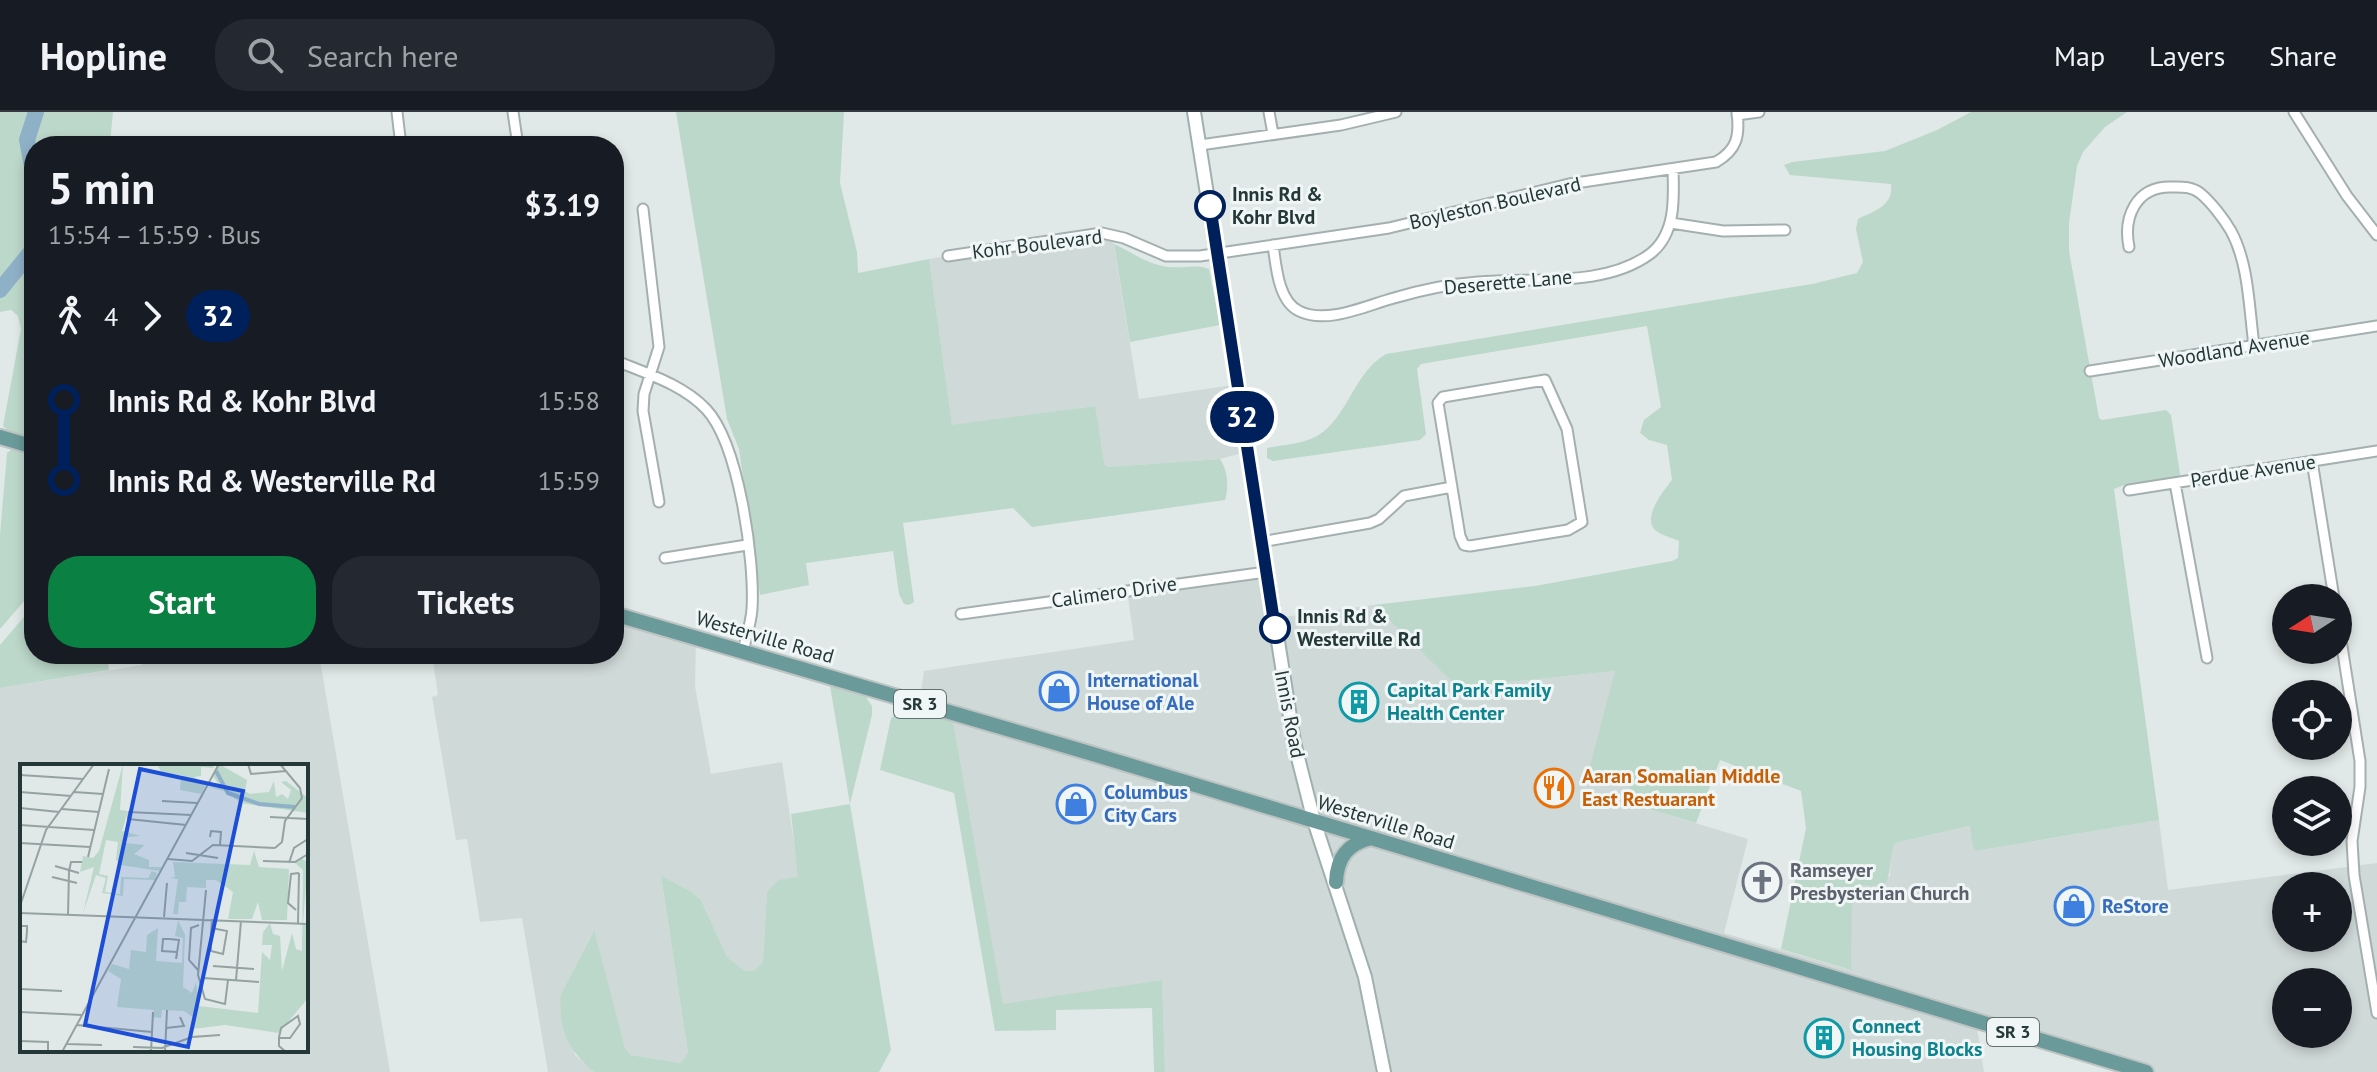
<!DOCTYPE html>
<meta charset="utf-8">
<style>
body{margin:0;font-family:"PT Sans",sans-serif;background:#242831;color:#f1f3f6;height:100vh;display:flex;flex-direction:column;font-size:30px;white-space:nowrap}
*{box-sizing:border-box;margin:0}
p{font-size:26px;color:#9ea1a6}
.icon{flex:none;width:44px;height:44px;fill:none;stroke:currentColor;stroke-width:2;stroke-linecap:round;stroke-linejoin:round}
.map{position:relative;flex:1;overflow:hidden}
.panel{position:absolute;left:24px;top:24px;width:600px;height:528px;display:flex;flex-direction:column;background:#171b24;border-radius:32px;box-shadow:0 4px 12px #0003}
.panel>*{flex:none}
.badge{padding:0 16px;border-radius:26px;font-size:28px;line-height:52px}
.needle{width:52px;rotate:258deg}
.buttons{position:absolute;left:2272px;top:472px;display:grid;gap:16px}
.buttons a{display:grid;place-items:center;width:80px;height:80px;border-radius:50%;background:#171b24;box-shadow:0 4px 12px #0003;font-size:40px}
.map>.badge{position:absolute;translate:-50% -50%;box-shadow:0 0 0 4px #fff}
.legs{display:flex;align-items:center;gap:12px;height:88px;padding:0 24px;font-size:26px}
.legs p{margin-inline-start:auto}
.head{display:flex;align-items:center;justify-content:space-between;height:136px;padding:0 24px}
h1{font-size:44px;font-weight:600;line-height:60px}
.cta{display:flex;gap:16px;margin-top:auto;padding:16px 24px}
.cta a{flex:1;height:92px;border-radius:32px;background:#0b8043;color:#fff;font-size:32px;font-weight:600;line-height:92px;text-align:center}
.cta a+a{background:#242831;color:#f1f3f6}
ul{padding:0 24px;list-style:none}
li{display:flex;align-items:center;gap:28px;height:80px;font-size:30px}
li i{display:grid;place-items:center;width:12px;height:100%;margin:0 10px;background:currentColor}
li i::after{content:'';width:20px;height:20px;margin:-10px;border:6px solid;border-radius:50%;background:#171b24}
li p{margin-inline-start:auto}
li:first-child i{background:linear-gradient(#0000 50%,currentColor 0)}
li:last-child i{background:linear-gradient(currentColor 50%,#0000 0)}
header{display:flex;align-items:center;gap:48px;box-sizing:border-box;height:112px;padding:0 40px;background:#171b24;border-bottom:2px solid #363941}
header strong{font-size:38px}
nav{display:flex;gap:44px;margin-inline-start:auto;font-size:28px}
.search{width:560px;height:72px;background:#242831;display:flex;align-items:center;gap:20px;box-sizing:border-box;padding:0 28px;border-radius:32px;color:#9ea1a6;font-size:30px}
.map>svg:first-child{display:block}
.built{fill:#cfd9d7;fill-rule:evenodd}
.green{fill:#bcd8ca}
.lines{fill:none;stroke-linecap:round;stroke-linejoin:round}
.river{stroke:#8fb1c8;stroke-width:16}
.minor-casing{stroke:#a4b0af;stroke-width:13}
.secondary-casing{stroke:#9eb1ae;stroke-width:16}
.primary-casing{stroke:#bdc3c3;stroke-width:18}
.minor{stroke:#fff;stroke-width:9}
.secondary{stroke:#fff;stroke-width:12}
.primary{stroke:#6a9a99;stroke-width:14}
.line-1-casing{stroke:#fff;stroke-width:18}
.line-1{stroke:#00205b;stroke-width:12}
.stop-1-dot{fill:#fff;stroke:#00205b;stroke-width:4}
.labels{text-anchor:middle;stroke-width:6;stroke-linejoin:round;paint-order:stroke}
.shield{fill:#f0f6f5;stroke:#607170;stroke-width:2}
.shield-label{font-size:18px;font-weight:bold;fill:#233837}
.stop-label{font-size:20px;font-weight:bold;fill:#233837;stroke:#f0f6f5;text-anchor:start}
.street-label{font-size:20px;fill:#233837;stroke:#f0f6f5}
.shop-label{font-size:20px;font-weight:bold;fill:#366cbe;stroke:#f0f6f5;text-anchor:start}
.culture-label{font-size:20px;font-weight:bold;fill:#0d838f;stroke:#f0f6f5;text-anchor:start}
.food-label{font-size:20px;font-weight:bold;fill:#c56008;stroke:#f0f6f5;text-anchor:start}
.worship-label{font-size:20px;font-weight:bold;fill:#5b616d;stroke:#f0f6f5;text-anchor:start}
.inset-river{fill:none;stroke:#8fb1c8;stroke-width:4}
.inset-road{fill:none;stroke:#94a2a1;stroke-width:2}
.view{fill:#1d4ed8;fill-opacity:0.15;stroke:#1d4ed8;stroke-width:4}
.inset-edge{fill:none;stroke:#233837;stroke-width:4}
</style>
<header>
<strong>Hopline</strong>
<div class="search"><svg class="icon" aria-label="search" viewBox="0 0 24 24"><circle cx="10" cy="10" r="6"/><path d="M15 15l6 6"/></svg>Search here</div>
<nav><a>Map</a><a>Layers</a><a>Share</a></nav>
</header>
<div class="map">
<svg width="2377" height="960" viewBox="0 0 2377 960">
<rect width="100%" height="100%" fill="#e0e9e7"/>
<path class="built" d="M1093,122h19l27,165 100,-15 10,67 -29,8 -112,8 -5,-3 -9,-58 -142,20 -23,-167z
M1270,464l6,42 98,-13 88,87 10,-6 143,-15 16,112 -5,19 122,37 -24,94 126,37 1,-79 8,-6 31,-9 1,-23 4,-10 76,-17 2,21 4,4 182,-31 9,70 209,-27v209h-230l-171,-51 8,51h-819l-3,-92 -159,25 -50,-284 -35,-9 6,-41 210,-31 -6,-43zM2286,774h52v52h-52zM2286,870h52v52h-52z
M614,504l82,22 -1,48 16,88 71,-12 17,115 -32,15 -4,70 -8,8 -10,1 -18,-14 -26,-57 -9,-8 -31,-15 27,176 -7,10 -50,-8 -6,-7 -32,-117 -32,63 14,61 19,17h-46l-26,-154 -42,4 -13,-83 -11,1 -24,-143 6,-2 -6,-41h182z
M141,542h178l71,418h-390v-384l142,-23zM306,654v284h-284v-284z"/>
<path class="green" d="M0,0h113l-3,30 -4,4h-72v127l-2,2 -3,55c12,19 3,83 1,108l-22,-7 -5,-5 18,-97 -3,-13 -7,-6 -11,2z
M676,0h168l-4,71 17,69 1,21 71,-14 23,166 143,-19 9,58 4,3 112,-8c8,12 9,28 5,41l-193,27 -19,-19 -110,15 11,79 -5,3 -5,-1 -5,-10 -6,-43 -87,12 3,22 -49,10 -21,-146 -12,-30z
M1971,0h156l-22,15 -22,25 -6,14 -8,57v28l30,167 3,2 64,-10 5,5 9,59 -2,6 -49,3 -15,6 45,331 -183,31 -3,-4 -3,-21 -75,17c-7,14 -2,29 -11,43l-25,-1 -7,6 -1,79 -70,-21 25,-121 -5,-37 -81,-31 -24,63 -70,-21 5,-20 -42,-12 26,-99 -143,15 -10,6 -88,-87 161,-19 137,-25 6,-3 1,-17c-7,-3 -21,-7 -25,-12 -11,-13 10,-39 18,-49l-5,-35 -18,-5 -9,-7 4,-13 17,-13 -14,-81 -226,38 -4,5 9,65 -6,6 -147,21 -6,-3v-10c15,-3 36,-4 50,-12 30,-17 37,-64 69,-82l426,-70 45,-11 6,-11 -7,-33 2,-10c16,-8 36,-13 33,-35l-101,-9 -6,-10 8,-3 93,-11 52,-21z
M1114,132c16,7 31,19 49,22 16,4 31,-3 46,3l11,56 -90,17z
M12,337l22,6v135l-34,39v-94l7,-82z
M34,493v49h73l2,16 -109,18v-43z
M830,574l36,11 6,9v9l-22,89 41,246 -12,22h-285c-26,-22 -36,-43 -33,-78l33,-64 31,118 6,7 50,8 7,-10 -27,-177 31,16 9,8 26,57 18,14 10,-1 8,-8 4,-70 12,-12 19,-3 -7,-63 59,-10z
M910,598l43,11 50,283 159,-24 3,92h-11l-2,-64 -96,2v20l-61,1 -41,-238 -74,-23 11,-52 10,-7z"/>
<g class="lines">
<path class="river" d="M34,64l-7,-36 9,-28
M0,178l34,-42"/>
<defs>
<path id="minor" d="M397,0l4,34
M513,0l5,34
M1269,0l4,22
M2294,0l53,84 30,39
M1737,3l22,-3
M1200,33l141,-20 55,-13
M643,97l16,138 -15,47 -1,17 16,91
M1671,111l52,8 62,-1
M1273,133c3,20 5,56 26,66 28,14 68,-6 95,-13 27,-8 56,-14 84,-16 55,-5 126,6 172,-28 26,-20 24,-55 23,-85
M2129,135c-6,-30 7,-60 41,-60 11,0 21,-1 30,6 11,9 24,26 31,38 18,33 18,78 23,114
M948,144l154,-23 22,5 42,18h34l189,-28 180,-44 147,-22c21,-12 24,-26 21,-50
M614,248c31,13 68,24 92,49 33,35 49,152 46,200 -1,14 -6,29 -9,42
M2090,259l287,-45
M1545,268l22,49 15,93 -14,8 -98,16 -6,-1 -4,-9 -22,-133 5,-6z
M2312,349l22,137
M2175,371l32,175
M2129,378l248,-39
M1261,430l109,-19 9,-4 25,-23 48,-9
M665,446l82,-13
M961,502l305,-42
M2338,509l22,140v26l-8,54 2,34 23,138"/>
<path id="secondary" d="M1194,0l100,630 20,79 51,156 19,95"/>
<path id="primary" d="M0,325l34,10
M614,502l472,138 1060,320
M1336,770c1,-24 11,-38 35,-44"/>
</defs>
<use href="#minor" class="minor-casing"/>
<use href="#secondary" class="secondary-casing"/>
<use href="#primary" class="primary-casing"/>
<use href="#minor" class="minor"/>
<use href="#secondary" class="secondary"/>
<use href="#primary" class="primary"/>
</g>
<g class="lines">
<defs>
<path id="line-1" d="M1210,94l65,422"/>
</defs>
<use href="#line-1" class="line-1-casing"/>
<use href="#line-1" class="line-1"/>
</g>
<defs>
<symbol id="shop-ring" viewBox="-11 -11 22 22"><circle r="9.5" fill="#f0f6f5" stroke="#3f7fe0" stroke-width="1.5"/><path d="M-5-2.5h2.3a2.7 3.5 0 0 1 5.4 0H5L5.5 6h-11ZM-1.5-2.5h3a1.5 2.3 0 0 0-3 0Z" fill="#3f7fe0"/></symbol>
<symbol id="building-ring" viewBox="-11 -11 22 22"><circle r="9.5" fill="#f0f6f5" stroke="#0f9aa8" stroke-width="1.5"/><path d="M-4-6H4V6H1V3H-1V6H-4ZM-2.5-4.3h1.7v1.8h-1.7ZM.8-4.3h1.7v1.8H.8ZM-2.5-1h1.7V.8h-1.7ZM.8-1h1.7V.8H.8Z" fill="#0f9aa8"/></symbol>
<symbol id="restaurant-ring" viewBox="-11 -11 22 22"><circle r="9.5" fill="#f0f6f5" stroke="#e8710a" stroke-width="1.5"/><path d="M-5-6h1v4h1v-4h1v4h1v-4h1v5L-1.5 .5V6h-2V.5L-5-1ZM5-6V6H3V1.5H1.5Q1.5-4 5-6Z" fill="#e8710a"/></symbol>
<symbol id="church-ring" viewBox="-11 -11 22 22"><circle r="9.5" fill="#f0f6f5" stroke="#6b7280" stroke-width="1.5"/><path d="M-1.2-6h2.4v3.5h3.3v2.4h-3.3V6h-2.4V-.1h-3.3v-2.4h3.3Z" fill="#6b7280"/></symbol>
</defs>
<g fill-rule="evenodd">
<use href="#shop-ring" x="1037" y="557" width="44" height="44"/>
<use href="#building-ring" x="1337" y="568" width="44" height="44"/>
<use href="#restaurant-ring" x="1532" y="654" width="44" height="44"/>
<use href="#shop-ring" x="1054" y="670" width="44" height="44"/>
<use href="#church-ring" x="1740" y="748" width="44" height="44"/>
<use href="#shop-ring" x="2052" y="772" width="44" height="44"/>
<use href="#building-ring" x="1802" y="904" width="44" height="44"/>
</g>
<g class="stop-1-dot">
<circle cx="1210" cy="94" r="14"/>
<circle cx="1275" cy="516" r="14"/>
</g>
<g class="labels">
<g class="shield">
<rect x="894" y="578" width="52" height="28" rx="6"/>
<rect x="1987" y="906" width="52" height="28" rx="6"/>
</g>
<g class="shield-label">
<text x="920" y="598">SR 3</text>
<text x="2013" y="926">SR 3</text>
</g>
<g class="stop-label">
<text x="1232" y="89">Innis Rd &amp;<tspan x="1232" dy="23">Kohr Blvd</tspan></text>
<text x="1297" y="511">Innis Rd &amp;<tspan x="1297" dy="23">Westerville Rd</tspan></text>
</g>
<g class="street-label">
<text transform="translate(1495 91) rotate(-13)" y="7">Boyleston Boulevard</text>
<text transform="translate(1037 132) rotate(-7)" y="7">Kohr Boulevard</text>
<text transform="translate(1508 170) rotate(-5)" y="7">Deserette Lane</text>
<text transform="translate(2234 237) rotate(-9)" y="7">Woodland Avenue</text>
<text transform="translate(2253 359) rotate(-9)" y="7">Perdue Avenue</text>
<text transform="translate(1114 480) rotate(-8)" y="7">Calimero Drive</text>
<text transform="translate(765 525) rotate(16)" y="7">Westerville Road</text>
<text transform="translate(1290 602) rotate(79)" y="7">Innis Road</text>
<text transform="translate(1386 710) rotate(17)" y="7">Westerville Road</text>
</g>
<g class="shop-label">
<text x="1087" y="575">International<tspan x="1087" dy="23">House of Ale</tspan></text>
<text x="1104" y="687">Columbus<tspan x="1104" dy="23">City Cars</tspan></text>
<text x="2102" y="801">ReStore</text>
</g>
<g class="culture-label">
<text x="1387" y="585">Capital Park Family<tspan x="1387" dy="23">Health Center</tspan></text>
<text x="1852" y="921">Connect<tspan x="1852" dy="23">Housing Blocks</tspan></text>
</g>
<g class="food-label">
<text x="1582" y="671">Aaran Somalian Middle<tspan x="1582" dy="23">East Restuarant</tspan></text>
</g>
<g class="worship-label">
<text x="1790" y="765">Ramseyer<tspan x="1790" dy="23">Presbysterian Church</tspan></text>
</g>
</g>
<g transform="translate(20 652)">
<rect width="288" height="288" fill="#e0e9e7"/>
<path d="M103,0l-3,46 8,1 -6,20 19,5 -13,1 -3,6 20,2 -11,9 15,6v7h13l-3,4 -38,-6 -5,-5 2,-18 -12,-2 -7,34 9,2 -3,16 15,2 1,-17 27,1 4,-7 5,2 -2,7 -31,-1 -1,17 -21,-3 4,-15 -10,-3 -13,38 11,-46 -14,5 3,-16 10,2 6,-7zM137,0h54l3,4 -13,-1v9l-7,1 12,7 -5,10 -21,-4 1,-14 4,1 -4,-2 -19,-2zM199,0l28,16 -2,11 5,3 19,-2 5,-11 2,16 6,-3 6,5 3,-9 -10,-8 5,-1 22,17v15l-67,-10 -17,-12 -17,-4 14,1 -8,-12zM234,87l5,16 30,2 -2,51h-25l-4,-18 -6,17h-24l5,-27 -17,-12h-10v8l-19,-1 -1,15h-7l-1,12h-5l5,-35 -9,-1 6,-1 -2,-15 77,3zM282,95l6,3 -5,61 5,1v74l-29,35 -54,-8 -33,4 1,-12 -9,-6 -22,-1 -1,8 -8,-1 1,-7 -37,-3 4,-28 -13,-8 4,-7 17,5 2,-19 15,2 1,-17 11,-7 -2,33 26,2 1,-25 -8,-2 3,-16 7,15 -2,52 9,6 4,-11 3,24 59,7 4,-61 8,8 2,-15h-10l1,-13 7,-9 3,11 7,2 2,35 10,-38 4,16 6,2 1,-81 -8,-7z" fill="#bcd8ca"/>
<path class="inset-river" d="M196,7l12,22 31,11 36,3"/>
<path class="inset-road" d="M228,0l3,10 35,-3M0,11l63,4M0,28l51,4M54,28l29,2M142,37l35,2M0,44l39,4M42,45l37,3M250,53l38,2M108,55l1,-7 62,3M108,55l58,6M0,61l74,5M190,73l1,-6 10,1 -1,13M0,79l70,4M255,84l7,-6 3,-21 17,-23 -2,-10 -20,-24M166,89l32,5M68,93l21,-88M148,95l24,2 21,-16 62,3M243,97l32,1 13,-8M269,99l5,-15 14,-9M35,102l24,7M32,113l25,6M186,126l-8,85 7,24 20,5 3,-24M0,142l26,-76 48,-66M276,146l-8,-7 3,-29 8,-1M0,149l288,11M48,151l1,-44 2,-9h11M144,153l3,-34M278,159l1,-50M0,162h7v5l-1,11 -6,-1M191,164l16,3 -4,23 -12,-3v-16l1,-16M149,175l10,1 -3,19 1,-5M149,175h-6l-1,12 15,1M193,202l41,3M178,206l-9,-10 2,-32 8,-3M183,214l56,4M216,216l5,-59M0,225l42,2M0,248l62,3M57,261l75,7M146,264l18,-2 -4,-9M259,274h11l10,-14 -2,-8 -17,12 -1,5 -1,4v9l7,6M0,277l28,1v10M47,280l35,1M113,283l29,1 30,-11 28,-2M42,288l157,-288M131,288l2,-40M145,288l2,-42M169,288h25"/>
<path class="view" d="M120,5l103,22 -55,256 -103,-22z"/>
<rect width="288" height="288" class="inset-edge"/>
</g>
</svg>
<div class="buttons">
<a><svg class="needle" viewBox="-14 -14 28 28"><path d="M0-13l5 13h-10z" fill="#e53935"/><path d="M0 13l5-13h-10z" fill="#9ea1a6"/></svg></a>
<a><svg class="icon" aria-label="locate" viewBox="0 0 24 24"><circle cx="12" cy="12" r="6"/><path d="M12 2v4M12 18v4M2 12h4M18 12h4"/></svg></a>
<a><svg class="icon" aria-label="layers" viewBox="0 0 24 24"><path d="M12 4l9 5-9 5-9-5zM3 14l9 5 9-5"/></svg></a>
<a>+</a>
<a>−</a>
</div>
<b class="badge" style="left:1242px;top:305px;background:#00205b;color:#fff">32</b>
<section class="panel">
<div class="head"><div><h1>5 min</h1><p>15:54 – 15:59 · Bus</p></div><b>$3.19</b></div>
<div class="legs"><svg class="icon" aria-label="walk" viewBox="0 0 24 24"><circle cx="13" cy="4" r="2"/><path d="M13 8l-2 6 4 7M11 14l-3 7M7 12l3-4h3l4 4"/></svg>4<svg class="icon" aria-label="forward" viewBox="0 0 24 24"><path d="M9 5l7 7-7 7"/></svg><b class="badge" style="background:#00205b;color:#fff">32</b></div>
<ul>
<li><i style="color:#00205b"></i><b>Innis Rd &amp; Kohr Blvd</b><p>15:58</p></li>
<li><i style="color:#00205b"></i><b>Innis Rd &amp; Westerville Rd</b><p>15:59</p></li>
</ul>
<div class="cta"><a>Start</a><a>Tickets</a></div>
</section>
</div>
